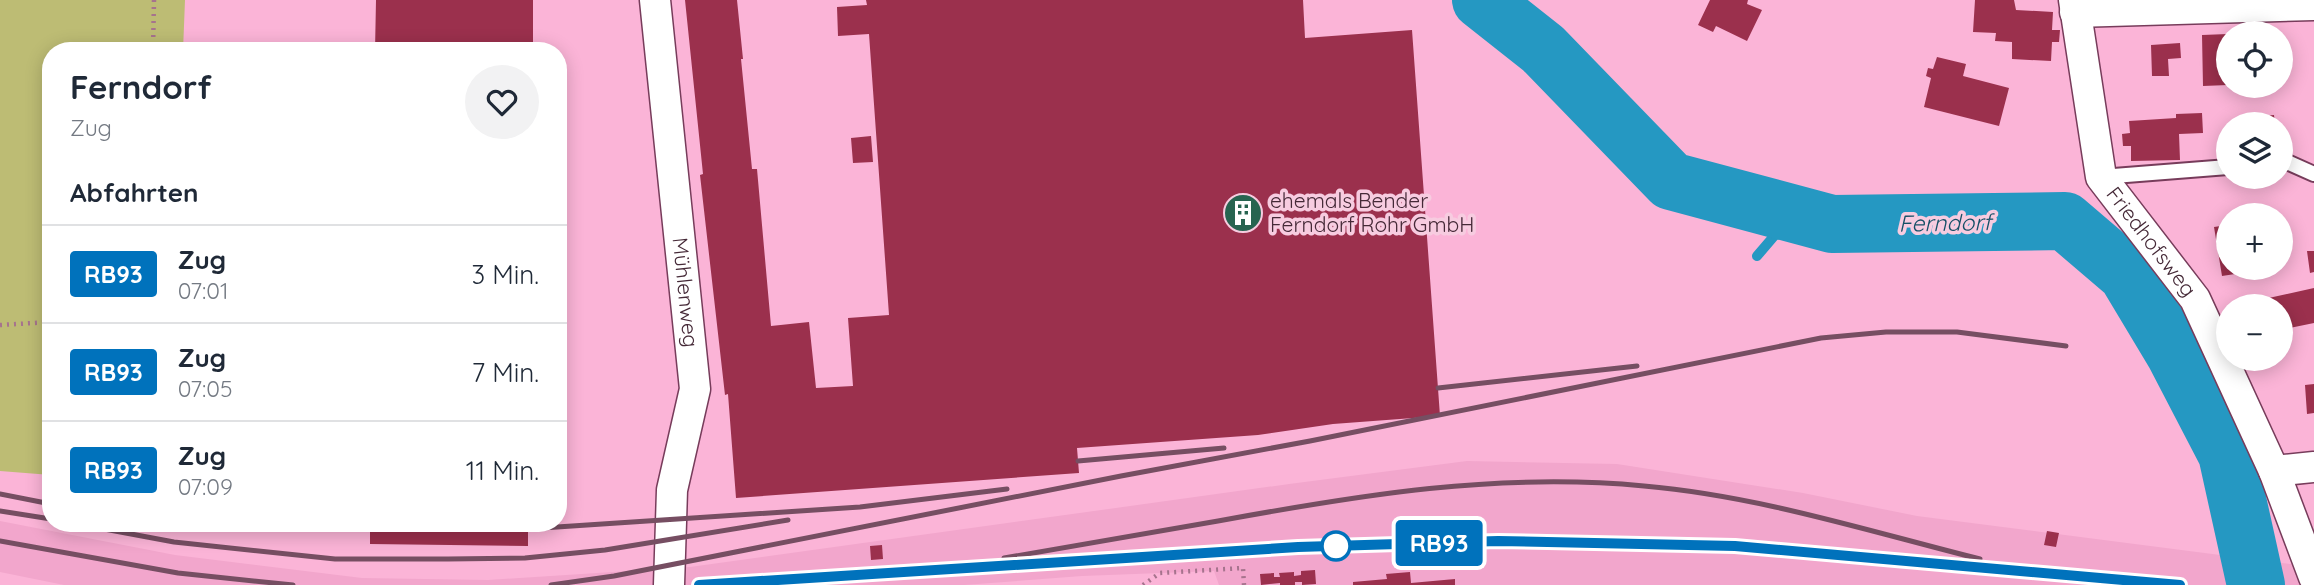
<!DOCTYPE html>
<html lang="de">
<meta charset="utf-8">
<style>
body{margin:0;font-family:Quicksand,sans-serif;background:#f2f2f3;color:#1f2937;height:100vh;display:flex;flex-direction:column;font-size:26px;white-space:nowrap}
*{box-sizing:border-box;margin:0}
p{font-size:23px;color:#747a83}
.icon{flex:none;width:38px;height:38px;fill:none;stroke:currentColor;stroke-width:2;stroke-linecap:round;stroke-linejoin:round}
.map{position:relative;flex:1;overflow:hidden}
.details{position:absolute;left:42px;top:42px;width:525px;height:490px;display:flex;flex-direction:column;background:#fff;border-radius:28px;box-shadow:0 4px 18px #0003}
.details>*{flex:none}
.badge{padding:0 14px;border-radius:5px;font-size:24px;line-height:46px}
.fabs{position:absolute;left:2216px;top:21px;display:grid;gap:14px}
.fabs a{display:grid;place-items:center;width:77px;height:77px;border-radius:50%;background:#fff;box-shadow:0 4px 18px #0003;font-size:35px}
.map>.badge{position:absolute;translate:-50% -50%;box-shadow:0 0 0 4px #fff}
h2{padding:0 28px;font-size:26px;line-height:63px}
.round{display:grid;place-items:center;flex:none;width:74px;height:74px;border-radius:37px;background:#f2f2f3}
.headline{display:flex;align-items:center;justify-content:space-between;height:119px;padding:0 28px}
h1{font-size:33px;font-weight:800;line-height:52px}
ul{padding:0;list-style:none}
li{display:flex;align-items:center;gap:21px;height:98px;padding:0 28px;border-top:2px solid #e0e1e3}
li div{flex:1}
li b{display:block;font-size:26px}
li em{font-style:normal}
li .badge{min-width:77px;font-weight:700;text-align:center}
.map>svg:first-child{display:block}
.built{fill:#f2a6cc}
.green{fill:#bdbc74}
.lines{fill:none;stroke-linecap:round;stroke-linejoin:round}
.stream{stroke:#2598c2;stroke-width:10}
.river{stroke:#2598c2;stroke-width:58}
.building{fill:#9b304d}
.service-casing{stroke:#773c5b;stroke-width:18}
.minor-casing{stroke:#773c5b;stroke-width:33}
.path{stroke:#a6738d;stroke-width:4.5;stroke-dasharray:2 5;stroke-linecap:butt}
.service{stroke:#fff;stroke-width:14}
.minor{stroke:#fff;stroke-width:30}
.rail{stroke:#764e62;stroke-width:5}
.line-casing{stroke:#fff;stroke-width:16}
.line{stroke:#0072bc;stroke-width:10}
.stop-dot{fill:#fff;stroke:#0072bc;stroke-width:3.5}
.labels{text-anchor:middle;stroke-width:7;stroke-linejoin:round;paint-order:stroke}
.poi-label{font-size:21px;fill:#452937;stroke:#f7cce0;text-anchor:start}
.street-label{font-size:21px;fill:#452937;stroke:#f7cce0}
.water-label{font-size:23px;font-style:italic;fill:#155067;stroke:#f7cce0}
</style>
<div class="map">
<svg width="2314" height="585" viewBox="0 0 2314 585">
<rect width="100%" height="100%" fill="#fbb4d7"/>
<path class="built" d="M1467,461l150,3 186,29 114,23 397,51v18h-1095l-5,-14 -132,5 -118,9h-900l-64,-13v-51l175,34 187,23 126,2 202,-13 599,-83z"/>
<path class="green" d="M0,0h185l-2,51h-132v424l-51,-4z"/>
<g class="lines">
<path class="stream" d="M1757,256l36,-42"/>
<path class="river" d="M1481,0l62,49 128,132 161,43 233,-3 62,53 48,80 52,100 29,131"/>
</g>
<path class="building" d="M376,0h157v51h-158z
M685,0h52l6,59h-2l11,110h5l14,157 38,-4 7,66 37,-2 -5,-68 41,-3 -20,-281 -31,2 -1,-29 30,-2 -1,-5h437l2,38 107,-8 28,386 -107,8 -75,11 -181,13 2,25 -343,25 -8,-104 -3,1 -25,-220 3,-1z
M1710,0h38l-1,4 15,6 -15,31 -31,-15 -3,6 -15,-7z
M1975,0h39l2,10 37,2 -1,18h8l-1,12h-7l-1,19 -39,-2v-17l-17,-1 1,-8 -23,-1z
M2228,34v51l-25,1 -1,-51z
M2180,43l1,15 -13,1 1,17h-17l-1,-31z
M1937,57l29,7 -3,12 46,12 -10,38 -75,-19 7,-29 -5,-2 2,-8 5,1z
M2234,86h14v3l-14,1z
M2202,113l1,20 -24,1 1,26 -49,1v-15h-8l-1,-12 8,-1 -1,-12 47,-3v-4z
M2274,115l1,9h-31v-6z
M871,136l2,26 -20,1 -2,-25z
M2228,225v43l40,1 -46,7 -8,-49z
M2307,251h7v21l-4,1z
M2314,288v35l-34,7v-24h-24l-1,-5z
M2314,384v29l-7,1 -2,-29z
M370,523h158v23l-158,-2z
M2047,531l12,2 -3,14 -12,-2z
M882,545l1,14 -12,1 -1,-14z
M1315,570l1,14 -14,1v-3h-7v3h-15v-2l-19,2 -1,-11 14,-1v4h6l-1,-4 15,-1v4l7,-1v-4z
M1410,572l1,11 44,-4v6h-102v-3l34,-3 -1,-5z"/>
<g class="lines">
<defs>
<path id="service" d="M2280,162h7l27,12
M2101,177l127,-10"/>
<g id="minor">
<path id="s1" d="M655,0l40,389 -23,101 -3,95"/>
<path id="s2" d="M2074,0l27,177 94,122 79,172 40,106"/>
<path d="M2075,12l239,-7"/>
<path d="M2274,471l40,-4"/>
</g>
</defs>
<use href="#service" class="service-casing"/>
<use href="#minor" class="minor-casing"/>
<path class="path" d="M153,51l1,-51
M0,325l51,-3
M1143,585l17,-12 83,-5 1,17"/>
<use href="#service" class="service"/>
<use href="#minor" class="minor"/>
<path class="rail" d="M1438,388l199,-22
M1078,461l146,-13
M0,494l51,10
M0,511l51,8
M72,523l102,19 161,17h113l77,-1 80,-8 183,-30
M315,523l227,5 318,-21 147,-18
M0,541l178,32 115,12
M1004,558c71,-12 142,-24 214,-37 142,-26 280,-49 426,-35 115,10 224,45 336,73
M551,585l63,-9 507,-100 189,-35 511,-103 65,-6h71l109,14
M700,585l598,-38 200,-6 237,5 445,39"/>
</g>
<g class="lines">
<defs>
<path id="line" d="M699,585l599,-38 200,-6 237,5 445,39"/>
</defs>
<use href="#line" class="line-casing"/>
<use href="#line" class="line"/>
</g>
<defs>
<symbol id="building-disc" viewBox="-11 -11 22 22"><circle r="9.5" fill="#276450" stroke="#f7cce0"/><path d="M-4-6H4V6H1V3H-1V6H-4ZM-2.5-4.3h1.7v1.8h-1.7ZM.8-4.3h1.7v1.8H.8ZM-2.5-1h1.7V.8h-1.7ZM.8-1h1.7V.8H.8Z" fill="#fff"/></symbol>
</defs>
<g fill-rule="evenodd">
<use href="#building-disc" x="1221" y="191" width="44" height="44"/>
</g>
<circle class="stop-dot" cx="1336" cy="546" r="14"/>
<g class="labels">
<g class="poi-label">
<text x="1270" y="208">ehemals Bender<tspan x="1270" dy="24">Ferndorf Rohr GmbH</tspan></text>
</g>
<g class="street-label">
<text dy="7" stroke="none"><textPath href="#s2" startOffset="261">Friedhofsweg</textPath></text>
<text dy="7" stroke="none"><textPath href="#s1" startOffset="294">Mühlenweg</textPath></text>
</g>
<g class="water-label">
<text transform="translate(1945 223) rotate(-1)" y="8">Ferndorf</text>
</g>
</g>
</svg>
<div class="fabs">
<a><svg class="icon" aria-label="locate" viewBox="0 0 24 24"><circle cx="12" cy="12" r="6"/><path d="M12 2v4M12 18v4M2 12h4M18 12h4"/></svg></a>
<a><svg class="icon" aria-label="layers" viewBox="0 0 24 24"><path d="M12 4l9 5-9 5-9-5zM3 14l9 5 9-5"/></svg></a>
<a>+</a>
<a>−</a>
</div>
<b class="badge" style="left:1439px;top:543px;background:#0072bc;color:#fff">RB93</b>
<section class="details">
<div class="headline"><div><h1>Ferndorf</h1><p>Zug</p></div><a class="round"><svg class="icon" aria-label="heart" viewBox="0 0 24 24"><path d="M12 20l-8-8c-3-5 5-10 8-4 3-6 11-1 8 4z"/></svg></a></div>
<h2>Abfahrten</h2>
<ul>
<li><span class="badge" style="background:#0072bc;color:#fff">RB93</span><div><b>Zug</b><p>07:01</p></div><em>3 Min.</em></li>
<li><span class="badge" style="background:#0072bc;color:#fff">RB93</span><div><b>Zug</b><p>07:05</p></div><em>7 Min.</em></li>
<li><span class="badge" style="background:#0072bc;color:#fff">RB93</span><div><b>Zug</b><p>07:09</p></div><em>11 Min.</em></li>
</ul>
</section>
</div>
